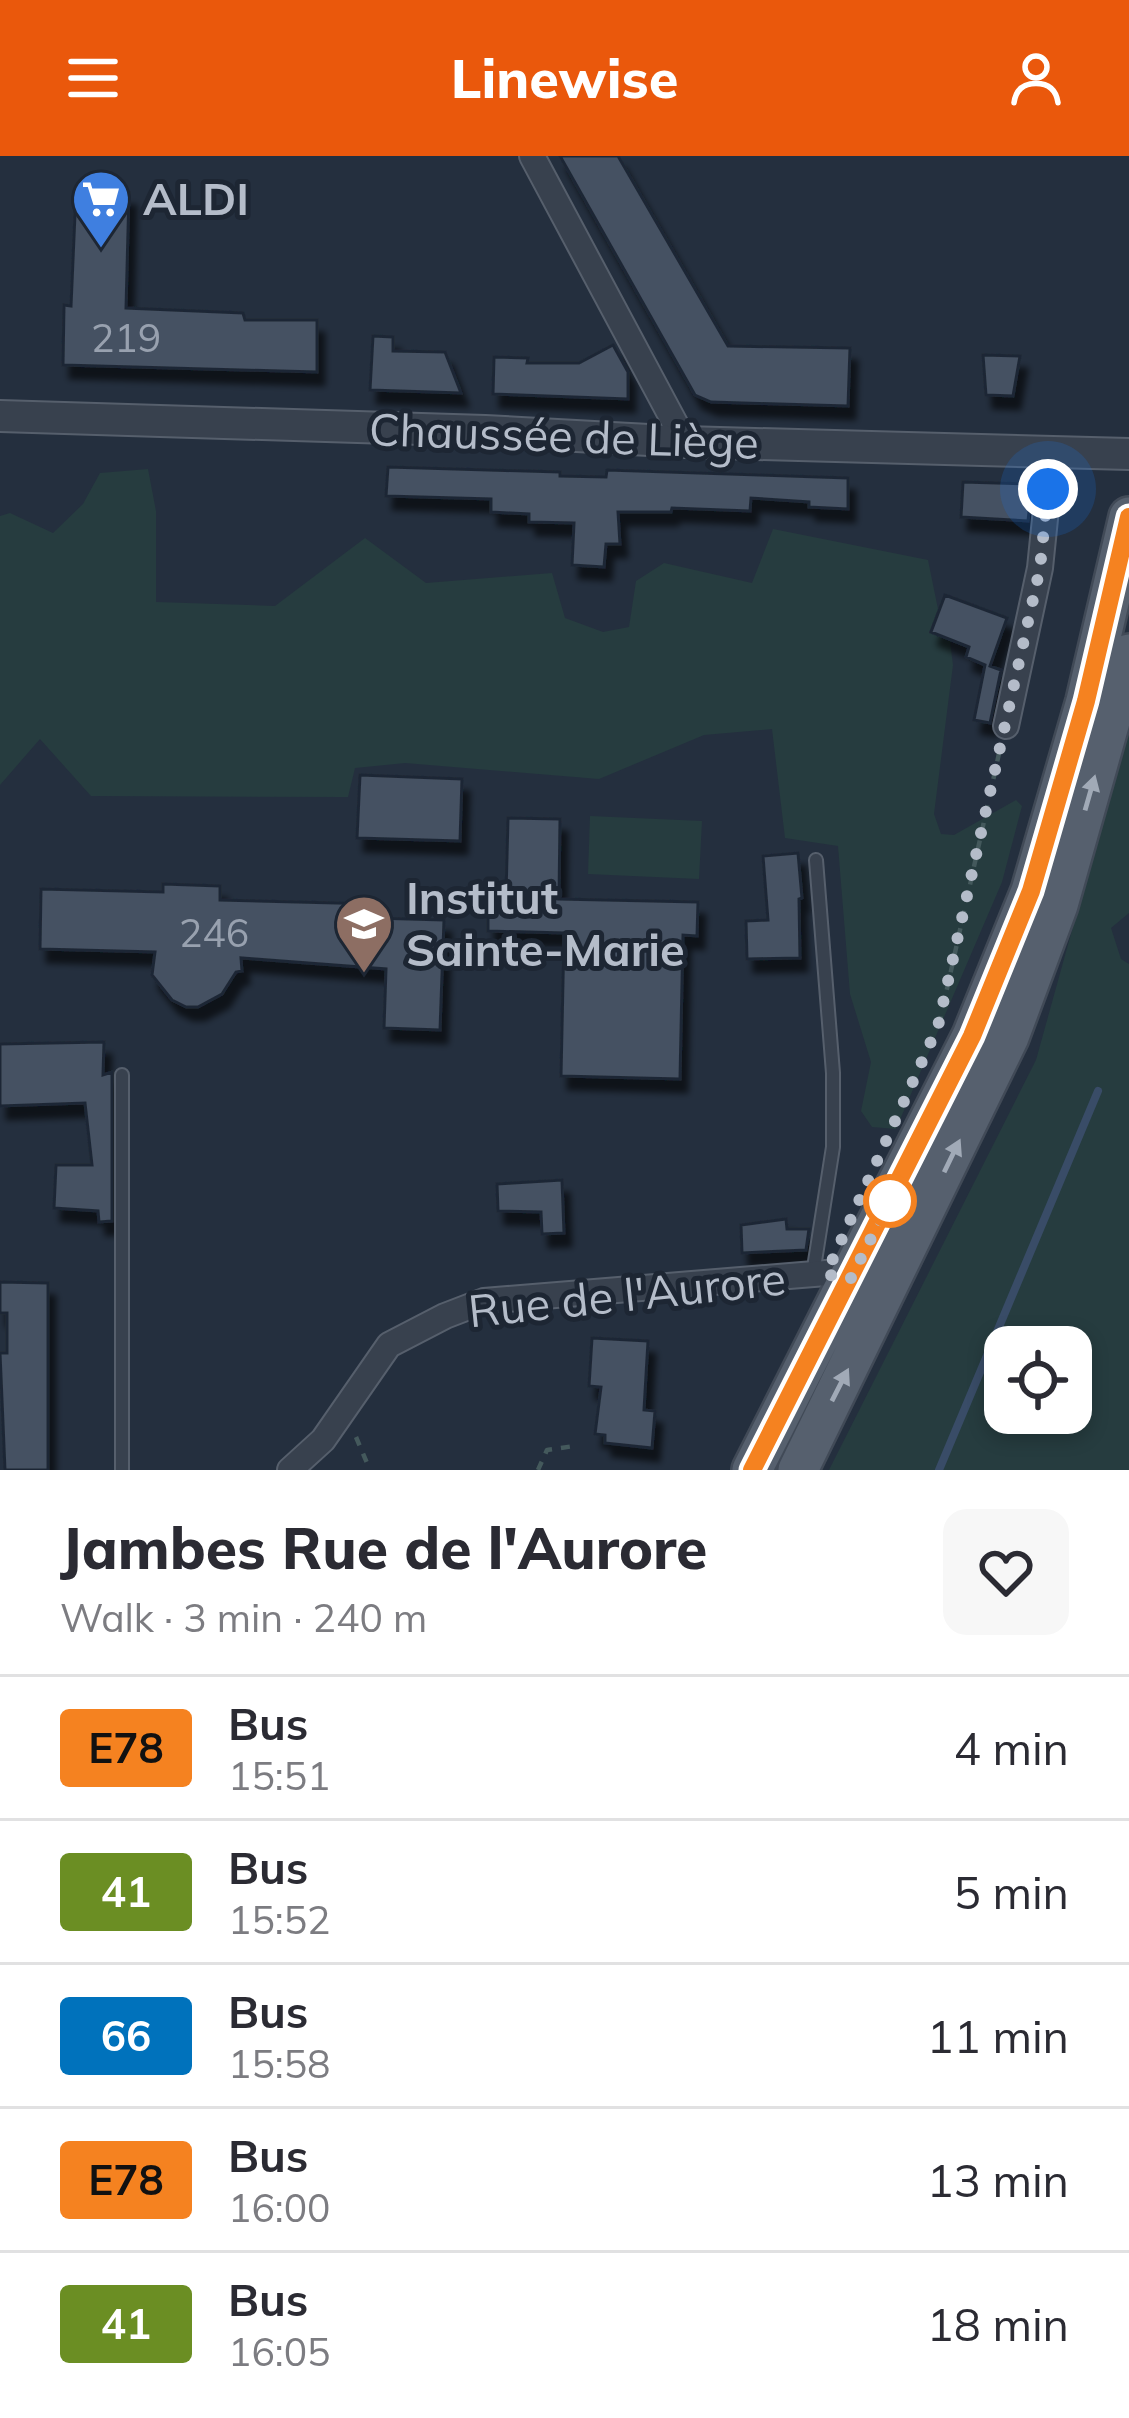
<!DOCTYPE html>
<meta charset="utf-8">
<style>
body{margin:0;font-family:Mulish,sans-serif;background:#f7f7f7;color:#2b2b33;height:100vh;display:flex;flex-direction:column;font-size:45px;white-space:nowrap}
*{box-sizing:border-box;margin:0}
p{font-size:39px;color:#7c7c81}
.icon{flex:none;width:66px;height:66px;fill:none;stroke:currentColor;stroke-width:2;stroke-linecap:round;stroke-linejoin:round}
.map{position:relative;height:1314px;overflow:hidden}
.side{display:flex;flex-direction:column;background:#fff;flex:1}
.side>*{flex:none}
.badge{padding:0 24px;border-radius:9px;font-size:42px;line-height:78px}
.tools{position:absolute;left:984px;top:1170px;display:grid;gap:24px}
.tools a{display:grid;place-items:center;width:108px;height:108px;border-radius:24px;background:#fff;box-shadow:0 6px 18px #0003;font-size:60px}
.you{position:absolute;width:60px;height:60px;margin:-30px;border:9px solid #fff;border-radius:50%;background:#1a73e8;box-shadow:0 0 0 18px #1a73e833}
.map>.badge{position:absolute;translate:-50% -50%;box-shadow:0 0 0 6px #fff}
.round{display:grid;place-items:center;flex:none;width:126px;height:126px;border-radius:24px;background:#f7f7f7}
.head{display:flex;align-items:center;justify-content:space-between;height:204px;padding:0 60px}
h1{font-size:57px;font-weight:800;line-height:90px}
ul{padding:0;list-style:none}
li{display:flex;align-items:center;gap:36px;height:144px;padding:0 60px;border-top:3px solid #e1e1e2}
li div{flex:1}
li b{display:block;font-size:45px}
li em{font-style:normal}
li .badge{min-width:132px;font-weight:700;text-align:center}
header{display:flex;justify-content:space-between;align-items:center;height:156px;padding:0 60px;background:#ea580c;color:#fff;font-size:54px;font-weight:800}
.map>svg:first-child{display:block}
.green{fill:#263c3f;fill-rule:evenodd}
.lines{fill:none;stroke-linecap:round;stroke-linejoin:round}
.stream{stroke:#394c67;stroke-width:8}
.building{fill:#455162;stroke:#1f2835;stroke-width:3;filter:url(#shadow)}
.service-casing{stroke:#565f6c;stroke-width:16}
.minor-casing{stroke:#565f6c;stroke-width:28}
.tertiary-casing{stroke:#565f6c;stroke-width:34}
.primary-casing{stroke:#414a57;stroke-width:44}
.path{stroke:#44595c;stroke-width:4.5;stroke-dasharray:9 9;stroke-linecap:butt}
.service{stroke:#38414e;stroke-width:12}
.minor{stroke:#38414e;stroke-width:24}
.tertiary{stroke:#38414e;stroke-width:30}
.primary{stroke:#56606e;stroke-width:39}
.oneway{fill:#a1aab7}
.line-casing{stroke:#fff;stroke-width:27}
.line{stroke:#f58220;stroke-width:18}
.walk{stroke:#b4bcc9;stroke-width:12;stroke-dasharray:0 21.6}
.stop-dot{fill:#fff;stroke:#f58220;stroke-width:6}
.labels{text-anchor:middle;stroke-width:10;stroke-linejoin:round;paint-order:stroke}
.number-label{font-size:39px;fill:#98a1af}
.poi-label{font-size:45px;font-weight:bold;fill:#b4bcc9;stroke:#1d2633;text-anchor:start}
.street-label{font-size:45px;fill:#b4bcc9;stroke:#1d2633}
</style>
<header><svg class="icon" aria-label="menu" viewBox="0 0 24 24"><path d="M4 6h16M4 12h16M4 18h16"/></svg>Linewise<svg class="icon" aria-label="person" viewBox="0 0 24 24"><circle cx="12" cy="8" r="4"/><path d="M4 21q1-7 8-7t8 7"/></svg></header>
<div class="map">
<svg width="1129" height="1314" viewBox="0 0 1129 1314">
<defs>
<filter id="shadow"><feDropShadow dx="7" dy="13" stdDeviation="3" flood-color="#0009"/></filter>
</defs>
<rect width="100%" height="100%" fill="#242f3e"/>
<path class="green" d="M148,313l8,42v91l119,4 90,-68 61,45 126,-10 13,45 38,14 26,-5 7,-46 28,-18 88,20 21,-54 155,31 10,49 -9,24 21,8 3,24 -19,149 7,20 13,1 62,-35 6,6 -20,76 -106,247 -24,-2 -11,-16 10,-49 -21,-68 -12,-148 -53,-8 -13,-109 -68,6 -105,44 -194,-16 -50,5 -7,29 -257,-1 -51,-57 -40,46v-269l10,-3 43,20 30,-29 17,-31z
M1129,569v188l-18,15 10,31 8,5v506h-300l207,-410zM1005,1191h66v66h-66z
M590,660l112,5 -3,58 -111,-5z"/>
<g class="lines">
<path class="stream" d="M939,1314l159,-379"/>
</g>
<path class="building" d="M560,0h58l110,190 122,2 -2,58 -137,-4 -16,-7z
M76,35l53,2 -3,115 117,5 2,7h72v52l-254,-7 1,-60 7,1z
M373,180l20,1v14l52,1 16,41 -91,-3z
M613,189l15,27v27l-135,-5 1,-37 34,1 -1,5h52z
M983,199l37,1 -7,40 -27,-1z
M388,311l172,5v4l46,1 1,-7 241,8v31l-39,-2v-5l-58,-4 -1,13 -78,-3 -1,4h-53l2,32h-14l-2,23 -32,-2 2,-42 -45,-1v-8l-38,-2v-13l-105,-3z
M963,326l69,2 -4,37 -67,-4z
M945,439l62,23 -17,48 11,4 -11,53 -16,-3 11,-55 -19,-8 3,-10 -38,-15z
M360,619l102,4 -2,62 -103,-3z
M508,662l52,1 -1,80 139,3 -1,34 -14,-1 -3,144 -119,-3 3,-143 -76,-2v-37l18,1z
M798,697l4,45 -3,1 1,59 -53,1 -1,-38 22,-1 -5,-64z
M163,728l57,2v14l156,4 -1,14 69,2 -4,110 -56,-2 2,-59 -145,-11 1,13 -6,1 -14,22 -24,13h-12l-14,-7 -20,-25 3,-23 -115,-3 1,-60 122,3z
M104,886l-1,33 9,-3v149l-13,1 -1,-11 -44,-3 2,-43h36l-7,-62 -85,3v-62z
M562,1024l2,53 -22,1 -1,-22 -43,-1 -1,-27z
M786,1063l1,10h22l-3,21 -64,3 -1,-28z
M0,1126l48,1v187h-43l-5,-117h7v-40h-7z
M592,1182l56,3 -4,69 11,1 -3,37 -47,-5v-8l-10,-1 6,-47 -12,-1z"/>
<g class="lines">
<defs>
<path id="service" d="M122,919v395
M813,1118l20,-127v-74l-17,-213"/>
<path id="minor" d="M532,0l153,286
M1006,570l34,-158 12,-118
M290,1314l33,-30 66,-95 56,-29 39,-15 342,-28 34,13"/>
<path id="tertiary" d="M0,260l485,15 200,11 444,12"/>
<path id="primary" d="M752,1314l220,-434 59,-145 55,-190 43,-184
M798,1314l211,-433 49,-132 71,-251"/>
</defs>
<use href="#service" class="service-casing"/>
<use href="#minor" class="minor-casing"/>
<use href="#tertiary" class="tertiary-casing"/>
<use href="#primary" class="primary-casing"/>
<path class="path" d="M939,869l61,-276
M356,1281l14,33
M538,1314l9,-20 27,-4"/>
<use href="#service" class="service"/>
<use href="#minor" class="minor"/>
<use href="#tertiary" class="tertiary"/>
<use href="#primary" class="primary"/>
</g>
<defs><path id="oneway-solid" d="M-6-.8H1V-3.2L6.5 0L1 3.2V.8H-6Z" transform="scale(3)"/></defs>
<g class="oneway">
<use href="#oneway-solid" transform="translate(1090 637) rotate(-74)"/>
<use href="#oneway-solid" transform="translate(952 1000) rotate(-64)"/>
<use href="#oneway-solid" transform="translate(840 1229) rotate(-63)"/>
</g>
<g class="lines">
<defs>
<path id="line" d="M752,1314l220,-434 59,-145 55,-190 43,-184"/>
</defs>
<use href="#line" class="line-casing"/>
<use href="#line" class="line"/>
<path class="walk" d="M890,1045l-40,79 -24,-6 112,-248 102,-458 8,-79"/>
</g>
<defs>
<symbol id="supermarket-pin" viewBox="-11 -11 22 30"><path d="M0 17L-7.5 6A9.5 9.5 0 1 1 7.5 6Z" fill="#3f7fe0" stroke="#1d2633"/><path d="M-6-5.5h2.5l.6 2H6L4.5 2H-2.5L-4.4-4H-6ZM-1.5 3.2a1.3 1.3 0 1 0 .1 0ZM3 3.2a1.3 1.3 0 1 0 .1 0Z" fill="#fff"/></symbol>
<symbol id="school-pin" viewBox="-11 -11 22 30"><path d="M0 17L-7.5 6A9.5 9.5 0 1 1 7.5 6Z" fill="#8d6e63" stroke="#1d2633"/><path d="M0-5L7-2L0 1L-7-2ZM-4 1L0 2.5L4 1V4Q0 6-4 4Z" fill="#fff"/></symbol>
</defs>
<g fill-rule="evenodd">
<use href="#supermarket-pin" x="68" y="10" width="66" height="90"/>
<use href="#school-pin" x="331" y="735" width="66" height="90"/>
</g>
<circle class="stop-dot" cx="890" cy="1045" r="24"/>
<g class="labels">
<g class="number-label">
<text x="126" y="196">219</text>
<text x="214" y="791">246</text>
</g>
<g class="poi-label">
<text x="143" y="59">ALDI</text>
<text x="406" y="758">Institut<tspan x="406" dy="52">Sainte-Marie</tspan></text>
</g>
<g class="street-label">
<text transform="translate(564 280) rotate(2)" y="16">Chaussée de Liège</text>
<text transform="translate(627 1139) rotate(-6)" y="16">Rue de l'Aurore</text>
</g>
</g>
</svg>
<div class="tools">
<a><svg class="icon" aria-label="locate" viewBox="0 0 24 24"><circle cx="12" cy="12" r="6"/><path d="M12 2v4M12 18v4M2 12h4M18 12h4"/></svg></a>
</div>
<div class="you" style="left:1048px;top:333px"></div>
</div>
<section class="side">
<div class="head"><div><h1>Jambes Rue de l'Aurore</h1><p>Walk · 3 min · 240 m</p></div><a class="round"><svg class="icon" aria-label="heart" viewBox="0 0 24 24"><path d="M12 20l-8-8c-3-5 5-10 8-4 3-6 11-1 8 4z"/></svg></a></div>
<ul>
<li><span class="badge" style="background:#f58220;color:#111">E78</span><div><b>Bus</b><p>15:51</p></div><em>4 min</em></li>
<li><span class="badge" style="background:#6b8e23;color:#fff">41</span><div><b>Bus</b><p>15:52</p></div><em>5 min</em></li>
<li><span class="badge" style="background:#0072bc;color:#fff">66</span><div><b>Bus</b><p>15:58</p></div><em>11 min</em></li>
<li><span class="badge" style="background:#f58220;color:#111">E78</span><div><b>Bus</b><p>16:00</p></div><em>13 min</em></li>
<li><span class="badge" style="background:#6b8e23;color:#fff">41</span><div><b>Bus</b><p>16:05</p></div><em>18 min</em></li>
</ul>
</section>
